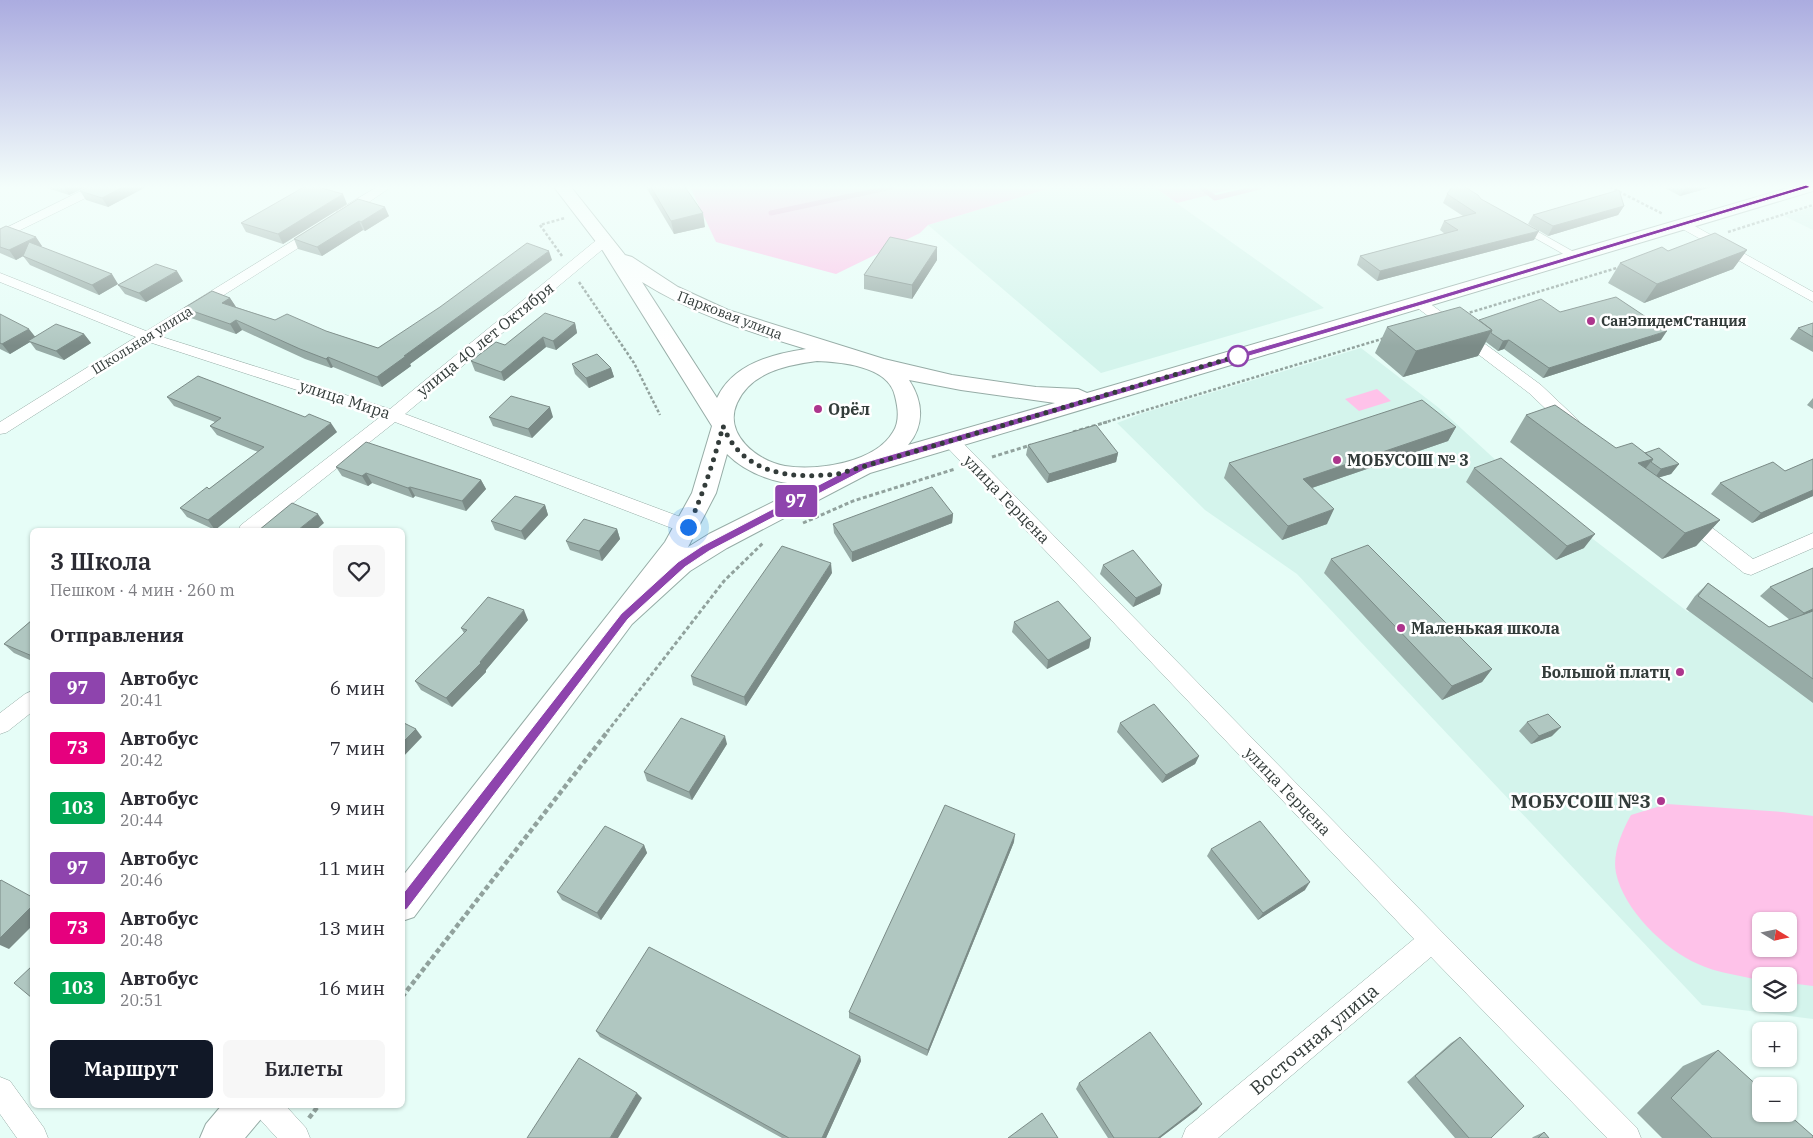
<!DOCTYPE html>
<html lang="ru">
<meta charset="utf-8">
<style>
body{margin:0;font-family:"IBM Plex Serif",serif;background:#f7f7f7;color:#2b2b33;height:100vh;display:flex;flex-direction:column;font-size:19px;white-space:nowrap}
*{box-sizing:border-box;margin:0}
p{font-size:16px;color:#7c7c81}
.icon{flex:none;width:28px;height:28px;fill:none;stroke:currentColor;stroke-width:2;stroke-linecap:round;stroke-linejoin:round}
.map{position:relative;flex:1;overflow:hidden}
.details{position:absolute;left:30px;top:528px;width:375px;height:580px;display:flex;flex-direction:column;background:#fff;border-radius:8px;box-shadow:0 1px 4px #0004}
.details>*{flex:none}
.badge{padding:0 10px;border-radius:4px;font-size:18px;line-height:32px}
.needle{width:32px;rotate:100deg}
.tools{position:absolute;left:1752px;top:912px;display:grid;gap:10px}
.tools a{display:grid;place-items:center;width:45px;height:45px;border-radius:8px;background:#fff;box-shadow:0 1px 4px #0004;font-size:25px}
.you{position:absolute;width:25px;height:25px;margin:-12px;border:4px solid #fff;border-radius:50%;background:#1a73e8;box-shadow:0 0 0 8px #1a73e833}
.map>.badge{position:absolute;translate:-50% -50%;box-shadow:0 0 0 2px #fff}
h2{padding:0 20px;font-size:19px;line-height:45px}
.round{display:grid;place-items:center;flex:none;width:52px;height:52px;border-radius:8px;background:#f7f7f7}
.headline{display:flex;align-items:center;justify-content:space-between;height:85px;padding:0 20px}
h1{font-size:24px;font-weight:600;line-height:38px}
.primary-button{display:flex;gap:10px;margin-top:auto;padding:10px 20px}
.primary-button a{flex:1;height:58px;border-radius:8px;background:#111827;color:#fff;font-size:20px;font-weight:600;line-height:58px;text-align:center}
.primary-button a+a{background:#f7f7f7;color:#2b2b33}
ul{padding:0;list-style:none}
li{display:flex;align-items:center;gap:15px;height:60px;padding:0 20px}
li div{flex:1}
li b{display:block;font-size:19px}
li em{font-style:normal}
li .badge{min-width:55px;font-weight:700;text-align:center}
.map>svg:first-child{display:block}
.built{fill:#d4f4ec;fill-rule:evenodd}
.green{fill:#fec2e9;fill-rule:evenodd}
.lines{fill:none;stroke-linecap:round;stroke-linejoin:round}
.stream{stroke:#efa1d5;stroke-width:5}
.lane-casing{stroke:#96aca6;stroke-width:8}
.street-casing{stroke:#96aca6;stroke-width:1}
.secondary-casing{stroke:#96aca6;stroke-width:2}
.path-far2{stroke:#91a29d;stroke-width:2.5;stroke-dasharray:3 2;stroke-linecap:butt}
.path-far1{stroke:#91a29d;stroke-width:3;stroke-dasharray:4 2.5;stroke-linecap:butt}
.path{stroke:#91a29d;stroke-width:4.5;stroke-dasharray:5 3;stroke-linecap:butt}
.lane{stroke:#fff;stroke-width:7}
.street{fill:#fff;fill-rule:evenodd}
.secondary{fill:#fff;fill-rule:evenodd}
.wall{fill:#97aba6}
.shaded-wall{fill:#7b8b87}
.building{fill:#b0c7c1;stroke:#7b8b87}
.line{fill:#8e44ad;stroke:#fff}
.walk{stroke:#333c3a;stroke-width:5;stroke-dasharray:0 9}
.poi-dot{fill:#ad368d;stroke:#fff;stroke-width:2}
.stop-dot{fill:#fff;stroke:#8e44ad;stroke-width:2.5}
.labels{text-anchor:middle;stroke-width:5;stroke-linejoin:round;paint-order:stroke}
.far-street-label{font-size:14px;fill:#333c3a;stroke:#fff}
.far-poi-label{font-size:14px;font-weight:bold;fill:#333c3a;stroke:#fff;text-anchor:start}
.street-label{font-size:16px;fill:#333c3a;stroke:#fff}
.poi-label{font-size:16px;font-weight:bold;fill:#333c3a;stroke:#fff;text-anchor:start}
.near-poi-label{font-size:19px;font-weight:bold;fill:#333c3a;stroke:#fff;text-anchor:end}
.near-street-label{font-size:19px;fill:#333c3a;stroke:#fff}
</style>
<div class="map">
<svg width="1813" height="1138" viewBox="0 0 1813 1138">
<rect width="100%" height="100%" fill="#e6fdf7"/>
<path class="built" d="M1054,187h100l170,121 -223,65 -173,-148z
M1813,207v23l-29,-14z
M1361,348l78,60 85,78 164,126 15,-11 110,79v339l-111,-14 -405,-431 -92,-64 -88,-87 26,-10zM1761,921h28v28h-28zM1761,976h28v28h-28z"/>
<path class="green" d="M690,187h364l-126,38 -8,8 -84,41 -120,-32z
M1154,187h86l-63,16z
M1377,389l14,12 -32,10 -14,-12z
M1667,804l115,8 31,4v170l-24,-3v-7h-28v4l-7,-1c-18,-4 -39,-7 -56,-15 -34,-15 -74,-54 -82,-91 -4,-19 6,-42 15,-58zM1789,921v28h-28v-28z"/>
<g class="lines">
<path class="stream" d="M1201,187l14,11 45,-11
M771,213l121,-26"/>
<defs>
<path id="lane" d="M1526,229l48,27"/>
<path id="street" d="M89,187h15l-2,3 -102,50v-9z
M377,187h14l-44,30h-10l-1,-3 1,-3z
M1684,220l129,72v10l-134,-75 -2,-3 2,-3z
M317,226l7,4 -2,3 -163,103 231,73 209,-171h10l2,3 -2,3 -204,170 289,108 3,5 -3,5 -6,2 -6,-2 -287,-110 -136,108h-21l3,-5 139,-108 -231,-75 -143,91 -6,1v-12l136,-85 -136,-55v-9l146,58z
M1420,299l5,1 116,85 37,35 2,4 -2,4 -6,1 -6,-1 -37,-35 -114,-87 -2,-3 2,-3z
M951,435l6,2 484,494 196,197 4,10h-34l-176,-181 -213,181h-36l4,-10 228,-189 -469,-494 -2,-4 2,-4z
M1688,513l6,1 59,45 60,-26v15l-62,27 -7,-2 -62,-49 -3,-5 3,-5z
M32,691v21l-24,19 -8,3v-21l25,-19z
M0,1077l10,4 34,47 4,10h-31l-17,-24z
M252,1105h33l21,23 4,10h-33l-21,-23z"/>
<path id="secondary" d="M554,187h17l54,68 7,2 46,30 50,23 156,49 68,16 84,12 42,2 9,4 704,-206h22v4l-943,282 -143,75 -37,23 -58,53 -218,293 -12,4v-44l263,-335 27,-49 20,-67 -109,-175zM642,282c51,32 107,50 164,67 -34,5 -73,15 -89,49zM817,361c24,1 72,5 78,35 3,12 5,25 -2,36 -18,31 -76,39 -108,34 -28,-5 -62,-32 -48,-63 14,-31 50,-38 80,-42zM909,380l52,10 94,13 -147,42c17,-20 15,-44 1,-65zM727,454c20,20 53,32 82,30l-100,50 -21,13 28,-54z
M222,1105h44l-5,14 -16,19h-45l6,-14z"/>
</defs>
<use href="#lane" class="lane-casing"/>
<use href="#street" class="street-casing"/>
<use href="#secondary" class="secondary-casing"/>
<path class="path-far2" d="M1610,187l53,27
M1728,232l85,-27
M562,256l-22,-31 25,-7
M579,282l55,81 26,52
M1465,314l155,-47
M1103,423l282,-85"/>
<path class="path-far1" d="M1073,432l34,-10
M992,457l39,-12
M803,523l50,-22 102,-32
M607,732l117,-151 40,-39"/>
<path class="path" d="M402,997l206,-266
M309,1118l10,-13"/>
<use href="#lane" class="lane"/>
<use href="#street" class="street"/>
<use href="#secondary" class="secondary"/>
</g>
<path class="wall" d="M44,187h42l-17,8z
M89,187h57l-38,20 -22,-7 -6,-9z
M646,187h39l20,40 -31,7z
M1663,187h49l-32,9z
M1447,194l34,5 53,41 -157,41 -20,-16 3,-9 85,-22 -5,-4 4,-9 19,-5 -20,-13z
M358,199l31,17 -24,15 -2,-1 -41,26 -24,-7 -4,-10z
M347,204l-64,40 -37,-12 -5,-9z
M1624,206l-6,9 -70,21 -20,-12 5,-9z
M0,229l42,17 -1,1 77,37 -19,11 -69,-30 -7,-9 -7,4 -16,-7z
M1747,250l-14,19 -89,34 -36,-20 12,-20 48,-12z
M552,260l-142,104 1,2 -29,21 -49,-20 -2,1 -26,-9 -63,-29 -6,4 -45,-16 -7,-10 46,-10 6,9 39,13 51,11 52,17z
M937,260l-25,39 -48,-10v-14z
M183,281l-37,21 -21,-8 -7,-9z
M1560,312l101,28 -118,38 -39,-29 -6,2 -12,-9 -8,14 -75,21 -28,-24 12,-26 92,-7z
M0,314l35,23 49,-3 7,9 -27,17 -28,-10 -6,-8 -20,12 -10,-5z
M575,323l2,10 -21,17 -10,-3 -42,34 -29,-10 -4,-10 34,-16z
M1813,323v29l-23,-13 8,-11z
M572,364l39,4 3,9 -25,11 -14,-14z
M167,397l170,35 -122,98 -28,-13 -7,-9 29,-19 49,-37 -41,-17 -7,-9 5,-4 -41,-16z
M1813,398v11l-6,-4z
M1526,415l90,33 29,5 34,11 -8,10 -12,3 61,43 -24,26 -34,13 -152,-117z
M489,417h64l-21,21 -39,-12z
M1456,427l-8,14 -136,47 15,36 -45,16 -58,-62 5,-15z
M1028,445l90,8 -2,9 -69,21 -21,-28z
M1813,459v37l-61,27 -41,-29 9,-11 65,-12z
M336,467l145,13 5,9 -20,22 -51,-15 -2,2 -41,-15 -4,3 -26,-10z
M1474,468l110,80 -28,12 -90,-78z
M545,505l3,10 -23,25 -30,-10 -4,-9z
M953,514l-1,9 -100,39 -18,-29 -1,-9z
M617,529l3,10 -18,22 -32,-11 -4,-9z
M1331,559l161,110 -10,13 -40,18 -118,-127z
M1103,565l57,29 -27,13 -33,-33z
M1813,568v135l-127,-94 9,-13 13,-13 61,44 21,-7 -30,-24 10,-9z
M832,573l-86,133 -53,-21 -2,-9z
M32,620v41l-18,-8 -10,-9z
M528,620l-42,50v2l-34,35 -31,-17 -6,-9 49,-48 -3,-5z
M1014,622l77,16 -2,10 -42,21 -35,-37z
M1527,722l25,14 -21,8 -12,-13z
M1120,723l79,33 -4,8 -33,19 -45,-51z
M727,744l-35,56 -45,-19 -3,-9z
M1014,842l-87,214 -78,-38v-6z
M644,845l3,8 -46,67 -39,-20 -5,-8z
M1211,849l94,41 -47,30 -51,-64z
M596,1031l264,25 1,5 -35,77h-44l-182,-101z
M1460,1037l31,101h-36l-48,-56 44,-39z
M1718,1050l95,88h-151l-25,-25 46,-47z
M1079,1083l118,27 -37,28h-52l-32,-49z
M1544,1132l5,6h-17l1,-1z"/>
<path class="shaded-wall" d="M64,187h22l-17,8z
M123,187h23l-38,20 -6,-9z
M1686,187h26l-32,9z
M343,194l4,10 -64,40 -5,-10z
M1624,206l-6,9 -70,21 5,-10z
M385,207l4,9 -24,15 -4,-9z
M703,213l2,14 -31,7 -3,-13z
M359,221l4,9 -41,26 -5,-9z
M1539,231l-5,9 -157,41 3,-10z
M36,237l6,9 -26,14 -7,-10z
M937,247v13l-25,39v-14z
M1747,250l-14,19 -89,34 13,-19z
M549,251l3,9 -142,104 1,2 -29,21 -5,-10 27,-21z
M177,271l6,10 -37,21 -7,-9z
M112,274l6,10 -19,11 -7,-10z
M230,298l6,9 -14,-4z
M236,320l6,10 -6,4 -6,-10z
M575,323l2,10 -21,17 -3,-9z
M29,329l8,10 -9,2 2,1 -20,12 -8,-10z
M1492,330l-14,26 -75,21 13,-26z
M1667,331l-6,9 -118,38 6,-10z
M84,334l7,9 -27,17 -8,-9z
M543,337l3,10 -42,34 -3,-9z
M1509,340l-5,9 -6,2 5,-10z
M328,357l5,10 -2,1 -5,-9z
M611,368l3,9 -25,11 -3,-10z
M550,407l3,10 -21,21 -4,-9z
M331,423l6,9 -122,98 -7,-10z
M1456,427l-8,14 -151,52 6,-14z
M1118,453l-2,9 -69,21 2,-9z
M1653,459l-21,27 6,-23z
M1679,464l-8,10 -17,5 7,-10z
M366,473l6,10 -4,3 -6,-10z
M481,480l5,9 -20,22 -4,-10z
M410,487l5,9 -2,2 -5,-10z
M1813,490v6l-61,27 9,-10z
M545,505l3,10 -23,25 -4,-9z
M1334,509l-7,15 -45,16 6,-14z
M318,514l6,9 -8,7h-18z
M953,514l-1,9 -100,39v-10z
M1720,520l-24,26 -34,13 23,-26z
M617,529l3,10 -18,22 -3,-10z
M1595,534l-11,14 -28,12 11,-14z
M831,563l1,10 -86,133 -2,-9z
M1162,585l-2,9 -27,13 3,-9z
M1813,609v5l-20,8 11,-9z
M524,610l4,10 -42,50v2l-34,35 -6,-9 34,-36z
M1091,638l-2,10 -42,21 1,-9z
M1492,669l-10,13 -40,18 10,-14z
M1561,727l-9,9 -21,8 8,-8z
M416,729l6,8 -20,21v-15z
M725,736l2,8 -35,56 -3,-8z
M1199,756l-4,8 -33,19 4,-8z
M1015,834l-1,8 -87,214 1,-6z
M644,845l3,8 -46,67 -4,-7z
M1310,882l-5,8 -47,30 5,-7z
M32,906v20l-23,23 -9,-4v-7z
M860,1056l1,5 -35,77h-4z
M637,1093l5,5 -24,40h-8z
M1202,1104l-5,6 -37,28h-2z"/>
<path class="building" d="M89,187h34l-21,11 -22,-7z
M304,187h14l25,7 -65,40 -37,-11z
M651,187h34l18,26 -32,8z
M1452,187h13l13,8 3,4 58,32 -159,40 -20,-15 98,-26 -14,-9 32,-8 -29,-19z
M1619,190l5,16 -71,20 -20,-11z
M358,199l27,8 -24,15 -2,-1 -42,26 -23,-8z
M6,226l30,11 -27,13 -9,-3v-18z
M1715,233l32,17 -90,34 -37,-21 42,-16 6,4z
M890,237l47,10 -25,38 -48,-10z
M29,242l83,32 -20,11 -69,-29z
M527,243l22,8 -145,105h2l-29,21 -49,-20 -2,2 -26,-10 -64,-29 -6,4 -46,-16 28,-17 18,7 -8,5 53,17 12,-6 39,17 52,17 62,-41z
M156,264l21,7 -38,22 -21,-8z
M1616,297l51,34 -118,37 -40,-28 -6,1 -12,-8 1,-3 -13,-10 62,-21 19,13z
M1460,307l32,23 -76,21 -29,-24z
M545,313l30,10 -22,18 -10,-4 -42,35 -30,-11 25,-19 9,3z
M0,314l29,15 -27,15 -2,-1z
M1813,323v14l-15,-9z
M56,324l28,10 -28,17 -28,-10z
M597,354l14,14 -25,10 -14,-14z
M198,376l107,41 4,-3 22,9 -123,97 -28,-12 27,-21 2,2 55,-42 -54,-21 11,-8 -54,-21z
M511,396l39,11 -22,22 -39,-12z
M1422,400l34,27 -153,52 31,30 -46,17 -59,-63z
M1555,405l61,43 16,-5 21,16 -15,4 82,57 -35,13 -159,-118z
M1096,425l22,28 -69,21 -21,-29z
M366,442l115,38 -19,21 -52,-14 -2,1 -42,-15 -4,3 -26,-9z
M1659,448l20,16 -18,5 -10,-7 2,-3 -8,-6z
M1501,458l94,76 -28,12 -93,-78z
M1813,459v31l-52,23 -41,-30 53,-21 12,9z
M932,487l21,27 -101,38 -19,-28z
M515,496l30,9 -24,26 -30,-10z
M292,503l26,11 -20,16h-39z
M584,519l33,10 -18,22 -33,-10z
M1368,545l124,124 -40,17 -121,-127z
M782,546l49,17 -87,134 -53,-21z
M1133,550l29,35 -26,13 -33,-33z
M1813,568v41l-9,4 -34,-26z
M1708,583l61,44 44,-16v68l-115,-83z
M488,597l36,13 -44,52 1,1 -35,35 -31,-17 52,-51 -6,-2z
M1058,601l33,37 -43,22 -34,-38z
M32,620v36l-28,-12z
M1154,704l45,52 -33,19 -46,-52z
M1548,714l13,13 -22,9 -12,-14z
M681,718l44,18 -36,56 -45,-20z
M402,722l14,7 -14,14z
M945,805l70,29 -87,216 -79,-38z
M1260,821l50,61 -47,31 -52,-64z
M605,826l39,19 -47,68 -40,-21z
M1,880l31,17v9l-32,32v-57z
M649,947l211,109 -38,82h-33l-193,-107z
M32,966v32l-18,-15z
M1150,1032l52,72 -44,34h-44l-35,-55z
M1460,1037l64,69 -33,32h-22l-54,-62z
M1718,1050l43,39v25h27l25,22v2h-101l-41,-40z
M579,1058l58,35 -27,45h-83z
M1042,1113l16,25h-50z
M1544,1132l5,6h-11z"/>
<linearGradient id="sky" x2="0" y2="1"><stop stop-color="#abace0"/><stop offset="0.54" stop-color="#f4fefb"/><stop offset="1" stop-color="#f4fefb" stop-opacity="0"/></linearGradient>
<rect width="1813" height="346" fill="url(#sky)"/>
<path class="line" d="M1806,185l5,2 -389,118 -556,164 -157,82 -24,16 -57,52 -221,290 -5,2 -4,-2 -2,-4 2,-5 223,-286 57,-52 24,-16 157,-82 558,-162z"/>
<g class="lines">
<path class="walk" d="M688,527c15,-33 26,-66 35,-101 20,49 68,53 115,48l400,-118"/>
</g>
<g class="poi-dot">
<circle cx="1591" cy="321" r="5"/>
<circle cx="818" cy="409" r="5"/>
<circle cx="1337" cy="460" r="5"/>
<circle cx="1401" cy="628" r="5"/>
<circle cx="1680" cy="672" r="5"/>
<circle cx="1661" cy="801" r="5"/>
</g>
<circle class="stop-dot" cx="1238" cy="356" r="10"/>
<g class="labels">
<g class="far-street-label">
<text transform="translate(730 315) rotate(21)" y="5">Парковая улица</text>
<text transform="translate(142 340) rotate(-32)" y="5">Школьная улица</text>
</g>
<g class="far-poi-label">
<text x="1601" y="326">СанЭпидемСтанция</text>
</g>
<g class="street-label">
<text transform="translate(485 339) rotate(-39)" y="6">улица 40 лет Октября</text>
<text transform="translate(345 399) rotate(18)" y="6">улица Мира</text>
<text transform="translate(1007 499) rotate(46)" y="6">улица Герцена</text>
<text transform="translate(1288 791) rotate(46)" y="6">улица Герцена</text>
</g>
<g class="poi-label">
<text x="828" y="415">Орёл</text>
<text x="1347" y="466">МОБУСОШ № 3</text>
<text x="1411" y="634">Маленькая школа</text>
<text x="1670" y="678" text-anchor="end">Большой платц</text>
</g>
<g class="near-poi-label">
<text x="1651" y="808">МОБУСОШ №3</text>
</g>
<g class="near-street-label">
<text transform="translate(1314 1039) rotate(-40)" y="7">Восточная улица</text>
</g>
</g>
</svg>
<div class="tools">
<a><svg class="needle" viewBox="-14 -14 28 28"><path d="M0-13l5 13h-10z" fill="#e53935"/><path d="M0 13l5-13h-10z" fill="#7c7c81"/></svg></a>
<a><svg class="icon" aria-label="layers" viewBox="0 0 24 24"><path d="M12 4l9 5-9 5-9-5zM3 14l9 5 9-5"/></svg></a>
<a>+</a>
<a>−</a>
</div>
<div class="you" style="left:688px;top:527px"></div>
<b class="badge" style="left:796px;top:501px;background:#8e44ad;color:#fff">97</b>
<section class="details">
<div class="headline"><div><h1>3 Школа</h1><p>Пешком · 4 мин · 260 m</p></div><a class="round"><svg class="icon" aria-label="heart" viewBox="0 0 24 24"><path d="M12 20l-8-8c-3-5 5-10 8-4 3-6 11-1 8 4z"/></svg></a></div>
<h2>Отправления</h2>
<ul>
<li><span class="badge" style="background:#8e44ad;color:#fff">97</span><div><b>Автобус</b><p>20:41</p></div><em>6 мин</em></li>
<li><span class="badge" style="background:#e6007e;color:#fff">73</span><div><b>Автобус</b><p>20:42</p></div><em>7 мин</em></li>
<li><span class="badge" style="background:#00a651;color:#fff">103</span><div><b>Автобус</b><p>20:44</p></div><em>9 мин</em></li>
<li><span class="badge" style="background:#8e44ad;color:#fff">97</span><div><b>Автобус</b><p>20:46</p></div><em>11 мин</em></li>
<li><span class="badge" style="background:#e6007e;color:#fff">73</span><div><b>Автобус</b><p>20:48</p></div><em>13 мин</em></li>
<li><span class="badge" style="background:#00a651;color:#fff">103</span><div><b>Автобус</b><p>20:51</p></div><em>16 мин</em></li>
</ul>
<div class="primary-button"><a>Маршрут</a><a>Билеты</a></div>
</section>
</div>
